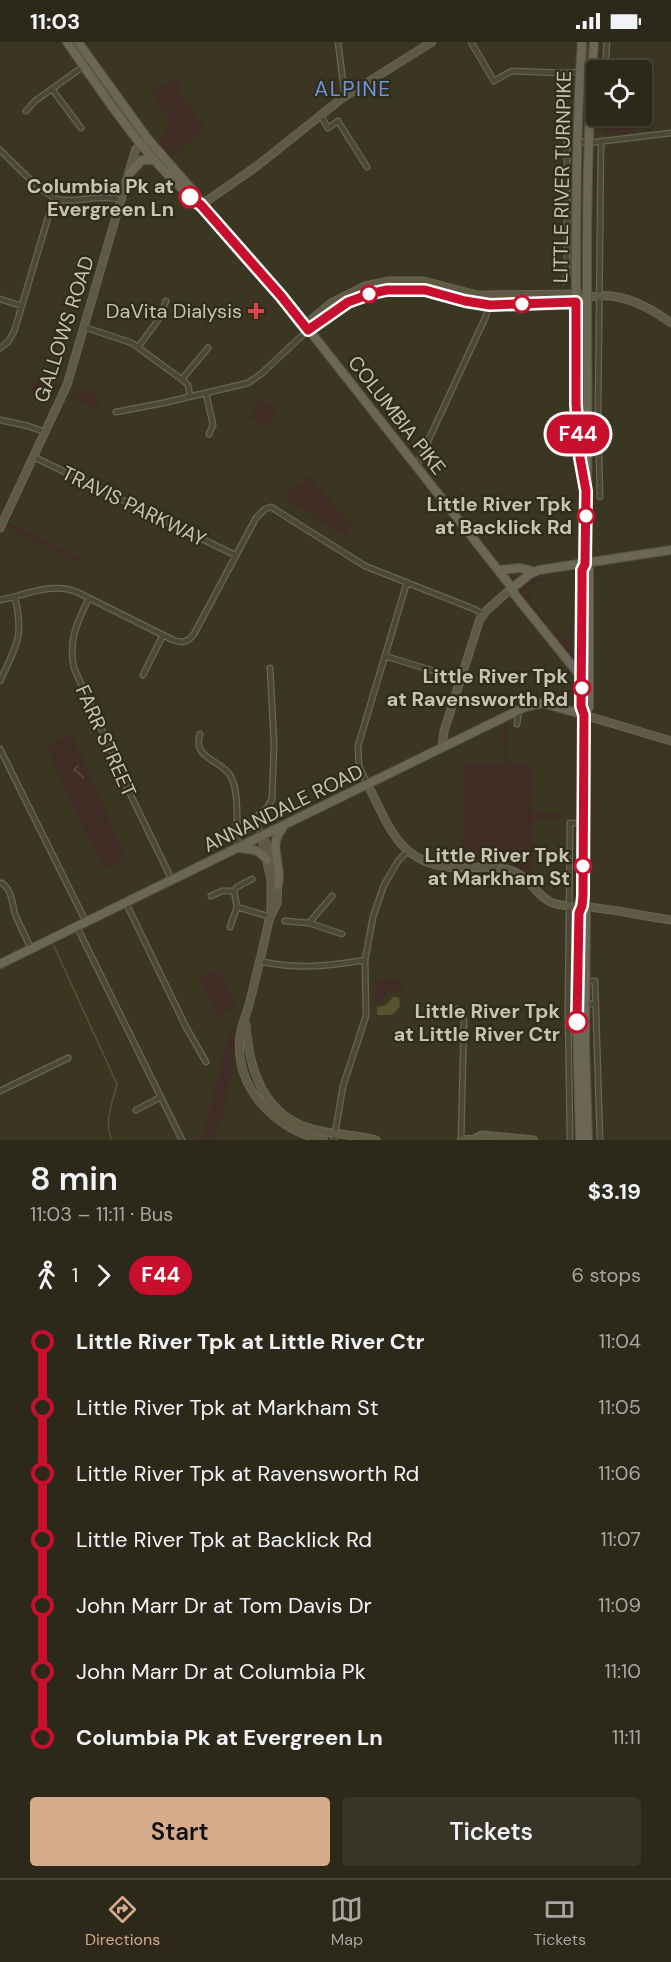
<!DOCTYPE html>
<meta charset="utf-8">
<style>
body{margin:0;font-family:"DM Sans",sans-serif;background:#383427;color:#f1f3f6;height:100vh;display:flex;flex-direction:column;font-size:22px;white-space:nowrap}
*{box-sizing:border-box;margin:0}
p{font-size:20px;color:#a6a6a2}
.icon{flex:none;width:33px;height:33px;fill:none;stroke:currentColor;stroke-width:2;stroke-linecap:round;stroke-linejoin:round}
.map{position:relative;height:1098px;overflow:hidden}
.drawer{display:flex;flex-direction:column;background:#2c281a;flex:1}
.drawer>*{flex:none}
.badge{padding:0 12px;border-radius:20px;font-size:21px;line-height:39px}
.controls{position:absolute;left:586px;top:18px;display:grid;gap:12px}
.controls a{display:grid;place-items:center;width:66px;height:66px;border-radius:6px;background:#2c281a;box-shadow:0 2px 4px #0004,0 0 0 2px #484439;font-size:30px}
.map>.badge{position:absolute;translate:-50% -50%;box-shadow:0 0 0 3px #fff}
.legs{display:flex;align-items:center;gap:9px;height:66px;padding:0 30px;font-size:20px}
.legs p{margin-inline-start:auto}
.summary{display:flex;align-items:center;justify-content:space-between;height:102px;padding:0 30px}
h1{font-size:33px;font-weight:600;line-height:45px}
.action{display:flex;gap:12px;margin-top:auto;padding:12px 30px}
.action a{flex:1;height:69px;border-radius:6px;background:#d6ab8b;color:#111;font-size:24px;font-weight:600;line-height:69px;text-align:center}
.action a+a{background:#383427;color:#f1f3f6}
ul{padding:0 30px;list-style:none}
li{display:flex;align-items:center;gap:21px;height:66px;font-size:22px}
li i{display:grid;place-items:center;width:9px;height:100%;margin:0 8px;background:currentColor}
li i::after{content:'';width:15px;height:15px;margin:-8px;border:4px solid;border-radius:50%;background:#2c281a}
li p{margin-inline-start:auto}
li:first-child i{background:linear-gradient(#0000 50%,currentColor 0)}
li:last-child i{background:linear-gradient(currentColor 50%,#0000 0)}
.status{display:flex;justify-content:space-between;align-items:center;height:42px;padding:0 30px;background:#2c281a;direction:ltr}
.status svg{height:16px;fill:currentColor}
.dock{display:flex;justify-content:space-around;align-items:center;height:84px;border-top:2px solid #484439;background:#2c281a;font-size:16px;color:#a6a6a2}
.dock a{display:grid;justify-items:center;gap:3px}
.dock .active{color:#d6ab8b}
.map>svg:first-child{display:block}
.green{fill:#3f2d26}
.water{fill:#5a512f}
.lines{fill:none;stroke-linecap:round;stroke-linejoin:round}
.stream{stroke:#5a512f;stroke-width:1.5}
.street-casing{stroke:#696554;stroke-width:7}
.secondary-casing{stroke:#696554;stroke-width:9}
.primary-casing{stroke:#575442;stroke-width:10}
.street{stroke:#4c4736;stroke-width:4.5}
.secondary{stroke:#5f5a44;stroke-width:7}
.primary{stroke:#6c6754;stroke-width:8}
.line-1-casing{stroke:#fff;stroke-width:14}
.line-1{stroke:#c8102e;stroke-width:9}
.stop-1-dot{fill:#fff;stroke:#c8102e;stroke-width:3}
.health-dot{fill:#e0444e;stroke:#302c1b;stroke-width:2}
.labels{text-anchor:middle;stroke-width:4.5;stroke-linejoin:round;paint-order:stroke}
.street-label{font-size:20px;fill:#c7c4b1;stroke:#302c1b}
.stop-label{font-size:20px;font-weight:bold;fill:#c7c4b1;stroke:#302c1b;text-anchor:end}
.poi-label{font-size:20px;fill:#c7c4b1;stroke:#302c1b;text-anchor:end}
.neighbourhood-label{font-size:21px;letter-spacing:1.5px;fill:#6f94d9;stroke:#302c1b}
</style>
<div class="status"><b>11:03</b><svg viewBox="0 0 49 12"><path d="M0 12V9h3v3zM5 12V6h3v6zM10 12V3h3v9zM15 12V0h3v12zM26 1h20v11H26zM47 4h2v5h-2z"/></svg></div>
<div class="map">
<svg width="671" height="1098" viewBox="0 0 671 1098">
<rect width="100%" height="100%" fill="#3b3622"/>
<path class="green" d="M177,35l4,5 -1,12 26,35 -36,29 -14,-17 9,-8 6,-14 -20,-26 20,-11z
M605,74h27l2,16 -24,3 -6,-4z
M31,339l28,4 -3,7 -27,-3z
M95,348l5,20 -2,1 -30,-15z
M261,356l17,16 -12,13 -16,-9z
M310,434l42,51 -8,8 -61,-38z
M9,480l75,38 -2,4 -77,-38z
M537,535l5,1 -1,4 -8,2 -8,7 2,3 3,-2v8l18,23 -1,3 -27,-34v-2z
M567,583h5v25l3,6 -2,1 -3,-1 -17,-21 2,-5 4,-1 -2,3 5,7 4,-2v4h4v-10l-3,-1h3v-4z
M508,679l-1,43h26l-1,49h33v5h-32l-1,59 -25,-15 -44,-1 2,-98 38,1v-41z
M70,691l16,32 41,95 -22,9 -27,-50 -31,-72z
M220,927l16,34 -1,5 -18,8 -18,-37z
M393,935l10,5v9l-15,1 -4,6v4l-8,1 -2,-23 16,-1v-1z
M236,981l1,30 -18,78h-5l-2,9h-10l28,-112 3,9z"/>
<path class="water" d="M393,955h6l1,10 -8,8h-15v-8l9,-2z"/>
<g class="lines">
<path class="stream" d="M585,48l2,-44
M78,724l-4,3 10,9
M54,904l63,138c-4,18 -14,38 -5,56"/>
<defs>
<path id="street" d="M338,0l7,55
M471,0l23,39 18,-10 51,2 17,-1
M605,28l2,-28
M52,47l29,39
M26,69l9,-10 49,-35
M321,74l7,12 10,-7 29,46
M578,100h18l75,-9
M0,108c13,12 45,48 61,50 20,2 40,-6 61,0
M564,239l3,-6v-149
M0,257l22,7
M84,285l48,16 52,38 4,4 2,11
M138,305l21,-28 7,-18
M0,306l8,-6 6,-10 36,-121 6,-8 8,-3
M182,337l26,-31
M206,351l7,32 -4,9
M116,370l47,-9 85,-20 13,-9 47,-44
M0,378l28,6 17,6
M34,415l201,98
M416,425l70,-151 6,-20
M600,455l-2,-82 3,-274
M89,556c-12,24 -21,43 -15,70l60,134 38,78
M0,558c25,-5 52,-18 77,-8l96,48c9,3 14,3 21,-6l62,-116 9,-9 6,-2 94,59 109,43 9,5
M385,614l75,23
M143,633l20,-40
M0,639c17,-37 24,-43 15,-84
M517,682l2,-14
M200,692c-8,24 19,25 30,41 10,15 6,54 8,73
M0,707l86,173
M368,743l-9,-19 -1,-20 49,-164
M262,794l-5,-11 -1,-8 11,-9 5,-9 2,-55 -4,-76
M2,841c10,7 10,20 13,31 5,12 11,23 16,35
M211,854l11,-5h12
M126,861l60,124 20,35
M237,865l34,10
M285,879l24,2 33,11
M309,881l23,-27
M77,885l105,213
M230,885l7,-20 -3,-16 3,-4 15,-8
M259,919c39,9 68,5 106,-1
M586,939h9l5,159
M568,961l28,1
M457,967l7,10 -3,121
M0,1049l68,-33
M136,1068l25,-13
M334,1098l9,-54 23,-70 -1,-56 8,-43 11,-32 14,-24 9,-9
M570,1098l-2,-131 2,-186h13"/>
<path id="secondary" d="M201,163l56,-39 84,-67 91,-57
M308,288l40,-28 25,-9 14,-3h38l40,11 25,4 87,-3c32,-16 67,1 94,21
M308,288l3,-10 20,-17 34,-17 24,-5h35l53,14 103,-1
M0,486l67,-143 67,-230 2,-6 7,-8
M584,673l87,26
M442,706l2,-17 36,-112 7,-9 24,-21
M368,743c23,45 32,81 91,83 16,0 35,-3 51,2 19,5 25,26 43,33 11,4 24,3 36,4 28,3 55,9 82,13
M262,794l6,10 7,21
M262,797l9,41v34
M278,839l-1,22 -8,17c-6,29 -13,57 -20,85 -3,10 -8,21 -9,31 -6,52 36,95 84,104
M246,982c3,49 20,97 75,107 18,4 37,4 55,9
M461,1098l13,-1 8,-4 52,5"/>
<path id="primary" d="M67,0c38,55 81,121 134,163l80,91 32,39 196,249 6,11 67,83
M78,0l69,96 48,55 5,11
M582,0c-6,86 -6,173 -6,259 1,59 -3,118 8,177
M129,132l13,-14h13
M498,528l23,-2 14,4
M511,547l19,-15 9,-4 132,-20
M584,673l5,-8v-137l-3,-6
M240,806c12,1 19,1 27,12
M278,843c5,-19 -11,-40 4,-56
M583,864l3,7 -1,133 3,94
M0,922l525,-257 18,-4 41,12
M580,1098l-3,-118 2,-109 4,-7v-10l1,-181 -3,-9 1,-120v-16l4,-6c5,-174 -5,-348 8,-522"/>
</defs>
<use href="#street" class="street-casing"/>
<use href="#secondary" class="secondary-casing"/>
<use href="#primary" class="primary-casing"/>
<use href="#street" class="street"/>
<use href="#secondary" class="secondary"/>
<use href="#primary" class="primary"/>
</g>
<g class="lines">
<defs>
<path id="line-1" d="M190,155l11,8 80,91 27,34 40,-28 25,-9 14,-3h38l40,11 25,4 86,-3v102l4,54 6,33 -1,73 -3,6v16l-1,120 3,9 -1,181 -1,10 -3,7 -2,109"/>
</defs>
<use href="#line-1" class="line-1-casing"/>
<use href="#line-1" class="line-1"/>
</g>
<g class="stop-1-dot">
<circle cx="190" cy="155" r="10"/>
<circle cx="369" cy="252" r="8"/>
<circle cx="522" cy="262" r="8"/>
<circle cx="586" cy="474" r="8"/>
<circle cx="582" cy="646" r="8"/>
<circle cx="583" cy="824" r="8"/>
<circle cx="577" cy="980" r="10"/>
</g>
<path class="health-dot" d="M253 260h6v6h6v6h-6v6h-6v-6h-6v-6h6z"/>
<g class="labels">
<g class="street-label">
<text transform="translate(562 135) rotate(-89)" y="7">LITTLE RIVER TURNPIKE</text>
<text transform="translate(64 287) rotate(-72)" y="7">GALLOWS ROAD</text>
<text transform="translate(397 373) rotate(52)" y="7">COLUMBIA PIKE</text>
<text transform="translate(134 464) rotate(26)" y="7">TRAVIS PARKWAY</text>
<text transform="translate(106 699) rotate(66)" y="7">FARR STREET</text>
<text transform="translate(283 766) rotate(-26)" y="7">ANNANDALE ROAD</text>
</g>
<g class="stop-label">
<text x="174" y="151">Columbia Pk at<tspan x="174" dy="23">Evergreen Ln</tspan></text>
<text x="572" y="469">Little River Tpk<tspan x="572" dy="23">at Backlick Rd</tspan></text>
<text x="568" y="641">Little River Tpk<tspan x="568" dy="23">at Ravensworth Rd</tspan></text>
<text x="570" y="820">Little River Tpk<tspan x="570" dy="23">at Markham St</tspan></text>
<text x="560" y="976">Little River Tpk<tspan x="560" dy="23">at Little River Ctr</tspan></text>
</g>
<g class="poi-label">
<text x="242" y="276">DaVita Dialysis</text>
</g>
<g class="neighbourhood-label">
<text x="353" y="54">ALPINE</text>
</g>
</g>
</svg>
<div class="controls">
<a><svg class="icon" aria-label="locate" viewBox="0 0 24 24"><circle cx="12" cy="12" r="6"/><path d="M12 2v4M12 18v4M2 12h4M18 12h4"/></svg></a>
</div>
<b class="badge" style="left:578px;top:392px;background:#c8102e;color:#fff">F44</b>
</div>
<section class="drawer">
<div class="summary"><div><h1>8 min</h1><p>11:03 – 11:11 · Bus</p></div><b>$3.19</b></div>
<div class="legs"><svg class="icon" aria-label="walk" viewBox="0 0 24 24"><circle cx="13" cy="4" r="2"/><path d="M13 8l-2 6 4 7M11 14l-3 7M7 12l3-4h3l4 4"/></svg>1<svg class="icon" aria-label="forward" viewBox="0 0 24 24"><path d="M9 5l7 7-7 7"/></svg><b class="badge" style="background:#c8102e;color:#fff">F44</b><p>6 stops</p></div>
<ul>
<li><i style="color:#c8102e"></i><b>Little River Tpk at Little River Ctr</b><p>11:04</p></li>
<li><i style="color:#c8102e"></i><span>Little River Tpk at Markham St</span><p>11:05</p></li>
<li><i style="color:#c8102e"></i><span>Little River Tpk at Ravensworth Rd</span><p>11:06</p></li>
<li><i style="color:#c8102e"></i><span>Little River Tpk at Backlick Rd</span><p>11:07</p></li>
<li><i style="color:#c8102e"></i><span>John Marr Dr at Tom Davis Dr</span><p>11:09</p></li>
<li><i style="color:#c8102e"></i><span>John Marr Dr at Columbia Pk</span><p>11:10</p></li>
<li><i style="color:#c8102e"></i><b>Columbia Pk at Evergreen Ln</b><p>11:11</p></li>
</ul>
<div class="action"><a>Start</a><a>Tickets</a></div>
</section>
<nav class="dock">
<a class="active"><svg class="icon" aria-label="directions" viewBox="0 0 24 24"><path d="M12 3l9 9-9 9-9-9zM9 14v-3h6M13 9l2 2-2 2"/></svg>Directions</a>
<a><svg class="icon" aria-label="map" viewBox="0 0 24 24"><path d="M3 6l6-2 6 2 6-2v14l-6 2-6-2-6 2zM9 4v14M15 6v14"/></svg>Map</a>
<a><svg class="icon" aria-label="tickets" viewBox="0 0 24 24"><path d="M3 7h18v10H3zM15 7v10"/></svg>Tickets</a>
</nav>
